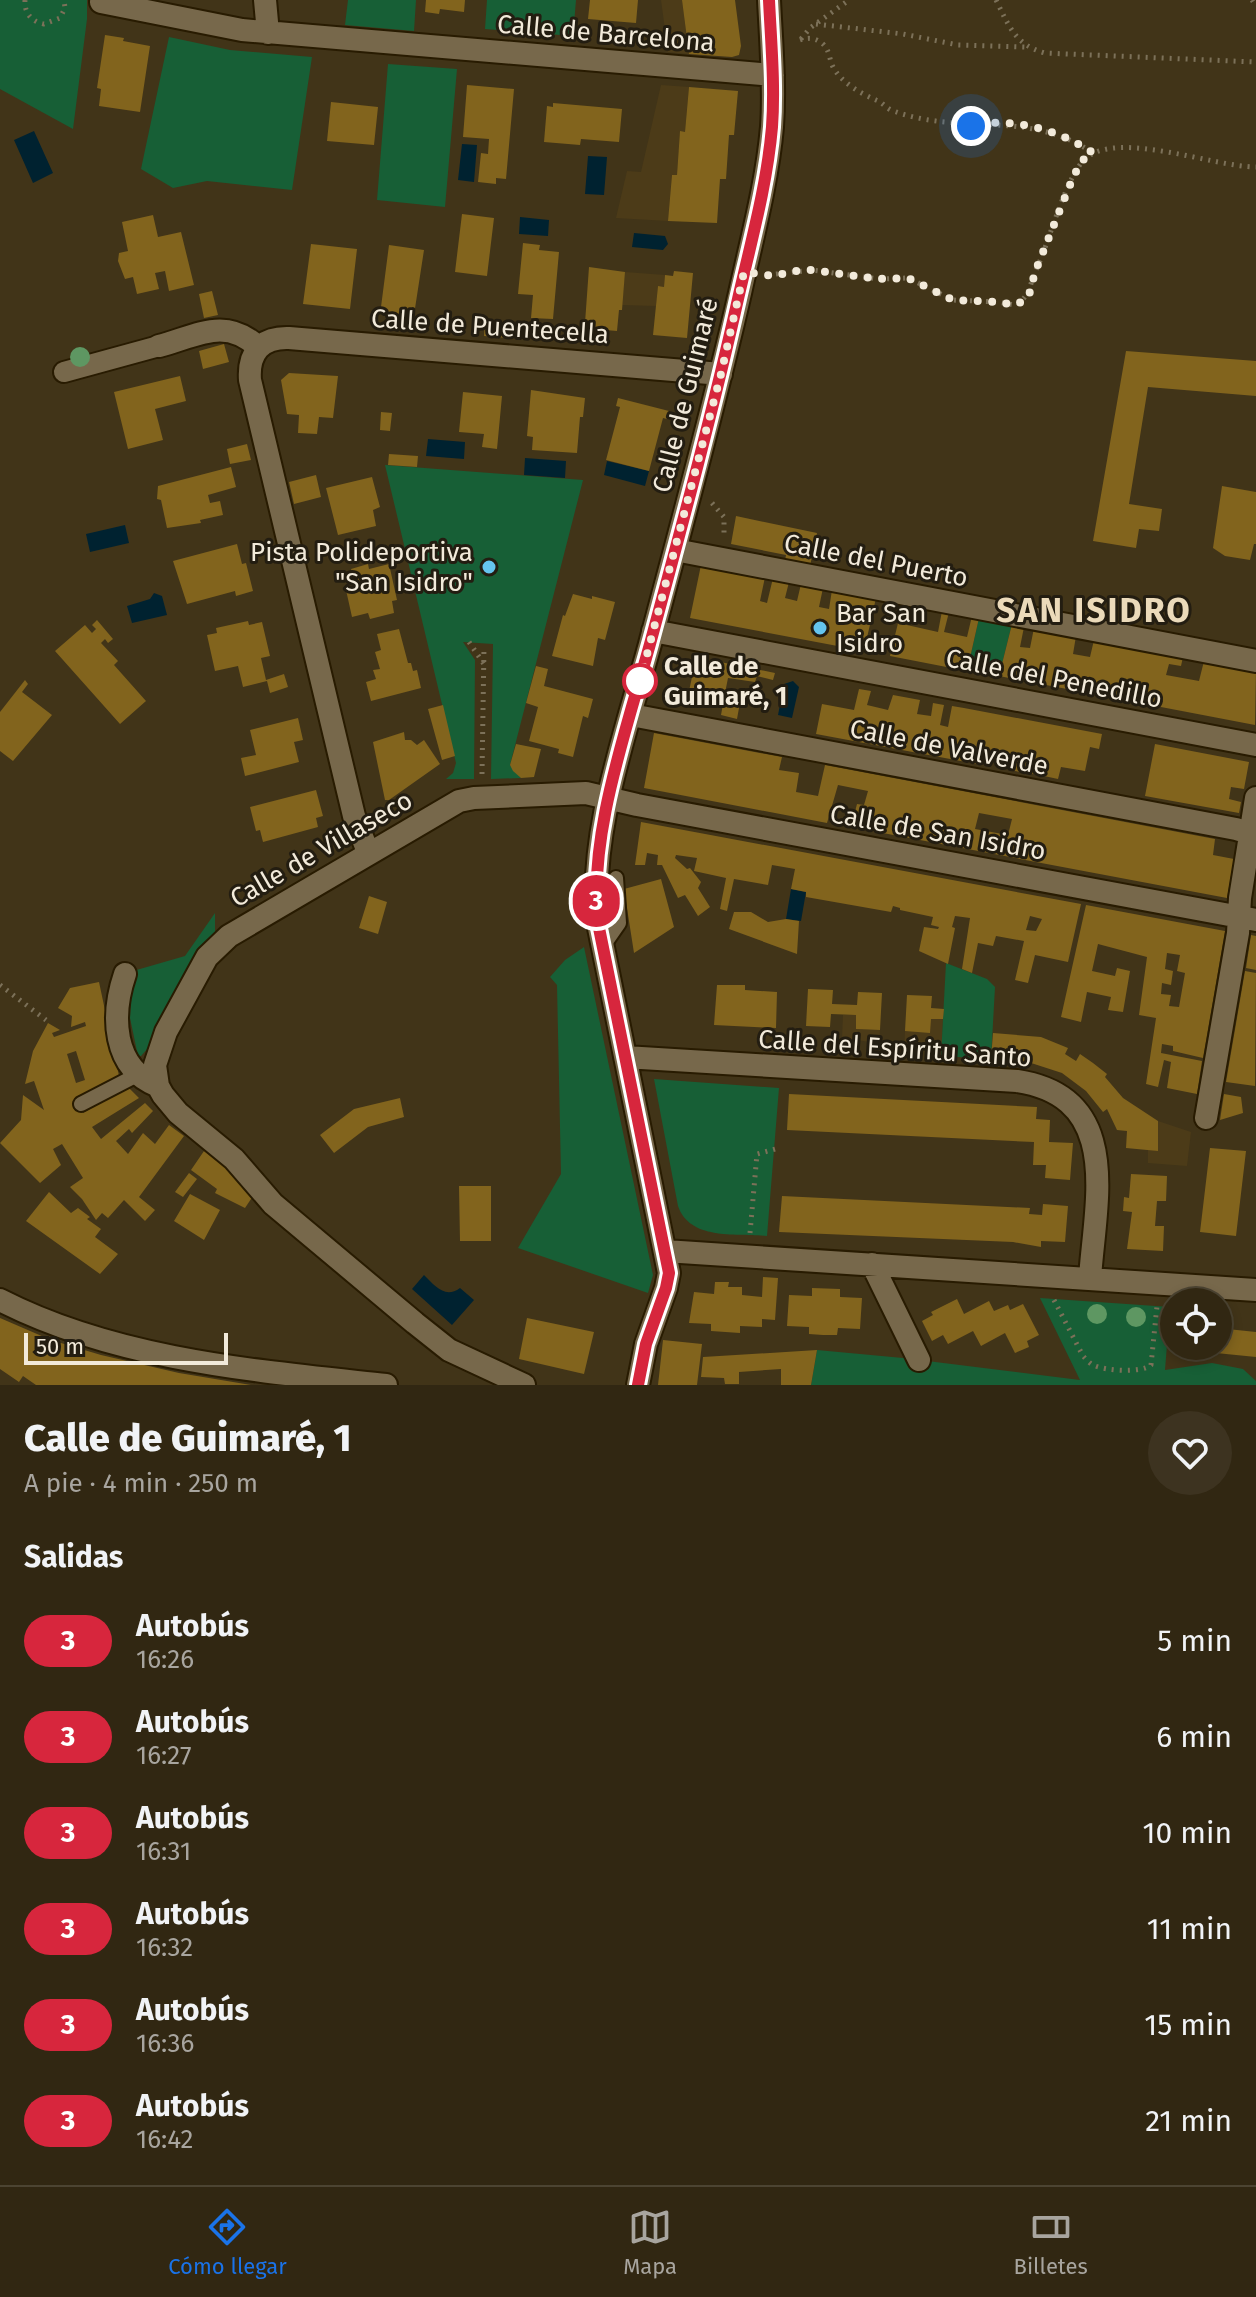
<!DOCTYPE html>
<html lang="es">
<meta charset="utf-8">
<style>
body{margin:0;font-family:"Fira Sans",sans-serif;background:#3d3320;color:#f1f3f6;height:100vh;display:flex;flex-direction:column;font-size:30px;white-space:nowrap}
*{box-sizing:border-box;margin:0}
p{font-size:26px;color:#a8a59f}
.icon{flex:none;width:44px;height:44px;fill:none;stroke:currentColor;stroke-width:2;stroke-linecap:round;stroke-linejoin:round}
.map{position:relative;height:1385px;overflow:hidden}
.panel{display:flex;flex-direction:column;background:#312712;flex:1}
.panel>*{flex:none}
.badge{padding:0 16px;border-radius:26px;font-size:28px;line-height:52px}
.tools{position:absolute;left:1160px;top:1288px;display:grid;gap:16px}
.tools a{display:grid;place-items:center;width:72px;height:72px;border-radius:50%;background:#312712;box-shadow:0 4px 12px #0003,0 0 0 2px #4c4432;font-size:40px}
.scale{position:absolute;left:24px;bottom:20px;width:204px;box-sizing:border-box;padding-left:8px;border:4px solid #f2eada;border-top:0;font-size:22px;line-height:28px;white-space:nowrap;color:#f2eada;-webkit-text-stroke:6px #231d11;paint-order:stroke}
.you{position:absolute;width:40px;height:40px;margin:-20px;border:6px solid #fff;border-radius:50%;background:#1a73e8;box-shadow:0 0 0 12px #1a73e833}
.map>.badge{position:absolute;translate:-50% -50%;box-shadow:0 0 0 4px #fff}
h2{padding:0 24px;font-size:30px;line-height:72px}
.round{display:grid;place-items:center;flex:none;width:84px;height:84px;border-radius:42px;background:#3d3320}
.summary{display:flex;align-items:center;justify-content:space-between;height:136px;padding:0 24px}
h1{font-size:38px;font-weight:800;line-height:60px}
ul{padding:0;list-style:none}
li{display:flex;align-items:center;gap:24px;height:96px;padding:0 24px}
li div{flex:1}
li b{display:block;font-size:30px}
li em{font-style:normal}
li .badge{min-width:88px;font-weight:700;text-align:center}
.menu{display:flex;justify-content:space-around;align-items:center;height:112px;border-top:2px solid #4c4432;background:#312712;font-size:22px;color:#a8a59f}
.menu a{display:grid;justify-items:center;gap:4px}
.menu .current{color:#1a73e8}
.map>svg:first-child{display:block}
.built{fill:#4c3b18}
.green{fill:#175f36}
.water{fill:#002230}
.building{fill:#82641d;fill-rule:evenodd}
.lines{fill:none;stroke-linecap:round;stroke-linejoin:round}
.service-casing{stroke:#281b01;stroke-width:18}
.pedestrian-casing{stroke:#281b01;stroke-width:24}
.minor-casing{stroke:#281b01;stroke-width:26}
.path{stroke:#7c7159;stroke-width:5;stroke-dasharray:2 6;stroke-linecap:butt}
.service{stroke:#77684b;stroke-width:14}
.pedestrian{stroke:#77684b;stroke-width:20}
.minor{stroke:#77684b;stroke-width:22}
.tree{fill:#5e9762}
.line-casing{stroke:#fff;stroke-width:18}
.line{stroke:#d7263d;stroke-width:12}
.walk{stroke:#f2eada;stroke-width:8;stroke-dasharray:0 14.4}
.poi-dot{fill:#65c5ee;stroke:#231d11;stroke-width:3}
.stop-dot{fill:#fff;stroke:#d7263d;stroke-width:4}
.labels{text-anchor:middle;stroke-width:6;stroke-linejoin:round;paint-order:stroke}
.street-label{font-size:26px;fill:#f2eada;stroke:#231d11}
.poi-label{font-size:26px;fill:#f2eada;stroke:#231d11;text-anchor:end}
.stop-label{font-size:26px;font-weight:bold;fill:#f2eada;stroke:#231d11;text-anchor:start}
.district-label{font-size:34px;font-weight:bold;letter-spacing:2px;fill:#ebdaba;stroke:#231d11}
</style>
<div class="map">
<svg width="1256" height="1385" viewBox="0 0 1256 1385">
<rect width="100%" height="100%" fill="#413418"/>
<path class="built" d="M661,0h21l7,54 -21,-2z
M661,85l28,2 -4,45h-5l-3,43h-5l-4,46 -52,-3 11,-47 14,1z
M625,272l40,3 -1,12 -6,-1 -2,20 -34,-1z
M843,1015h13v14l24,1 -1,23 -9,-1v-10l-28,-4z
M931,1019h12l-1,23 -12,-1 -1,5 -14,-1 -1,10 -10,-1 1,-23z
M1158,1121l33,11 -4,34 -39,-3v-13h10z"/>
<path class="green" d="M0,0h87v19l-14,110 -73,-40z
M348,0h68l-2,31 -69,-6z
M487,0h89l-3,36 -88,-7z
M169,37l61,13 82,7 -20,133 -85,-9 -34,7 -32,-19z
M388,64l69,5 -12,138 -68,-7z
M385,465l198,15 -73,285 11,13 -30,1 2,-135 -30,-2 12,18 -1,119h-28l7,-6 3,-10z
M979,618l33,6 -13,52 -32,-5z
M215,913v22l-56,89 -11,24 -7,8h-3l-8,-38 3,-47 52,-15z
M584,947l69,328 -5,18 -130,-45 43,-74 -4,-189 -7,-8 15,-17z
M946,963l41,16 8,8 -4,72 -50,-3z
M654,1079l125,9 -12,148c-30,-3 -77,5 -89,-30z
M1040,1298l130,9 -5,63 47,-7 31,6 13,12v4h-445l6,-35 86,8 177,22z"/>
<path class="water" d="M34,131l19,42 -20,10 -19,-43z
M462,144l15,1 -3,37 -16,-2z
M588,156l19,1 -3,38 -19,-1z
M520,217l29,3 -1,16 -29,-2z
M634,233l31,3 3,8 -5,6 -31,-3z
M428,439l37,3 -1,17 -38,-3z
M525,458l41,3 -1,17 -41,-3z
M607,461l42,10 -4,15 -41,-11z
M125,525l4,18 -39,9 -4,-18z
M154,593l8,3 5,19 -35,8 -5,-17 23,-7z
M793,681l6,6 -7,31 -14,-3 6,-31z
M791,889l15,3 -5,29 -15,-2z
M424,1275c11,11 21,24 36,13l14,12 -22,25 -40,-36z"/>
<path class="building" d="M426,0h39l-1,12 -24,-3 -1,5 -14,-2z
M590,0h48l-2,23 -48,-4z
M682,0h53l6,46 -2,9 -7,2 -43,-3z
M105,35l19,3 -1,3 27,5 -10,66 -41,-6 2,-17 -4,-1z
M467,85l47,4 -8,90 -10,-1v6l-18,-2 3,-29 7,1 1,-15 -26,-2z
M689,87l49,4 -4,44h-5l-3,44h-6l-3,44 -49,-2 4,-46h5l3,-44 5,1z
M331,102l47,5 -4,38 -47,-4z
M553,103l69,6 -3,33 -38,-3 -1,6 -36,-3 3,-36 6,1z
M462,214l32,4 -7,58 -32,-4z
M153,215l5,22 23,-5 13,53 -25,6 -4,-20 -10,2 4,16 -22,5 -4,-17 -8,2 -7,-18 1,-8 9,-2 -6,-29z
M523,243l17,2 -1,5 20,2 -6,67 -22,-1 2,-23 -15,-1z
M311,244l46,5 -7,60 -47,-5z
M389,245l35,5 -10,65 -24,-2 -9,-6z
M589,267l36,5 -3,38h-3l-2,21 -23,-2v-5l-9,-1z
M674,271l19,2 -6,65 -34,-3 5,-49 6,1 1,-12 8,1z
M212,291l6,24 -14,3 -5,-24z
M485,323l23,2 -1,13 -23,-2z
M224,344l5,18 -26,7 -4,-18z
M1126,351l130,10v35l-108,-9 -19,117 33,5 -3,22 -20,-2 -3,19 -43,-7z
M289,373l49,3 -5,42 -14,-1 -2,17 -19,-1 1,-18 -12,-1 -6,-34z
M180,376l6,25 -31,8 8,31 -35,9 -14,-57z
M531,390l54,8 -2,19h-3l-3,36 -45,-3 1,-13 -6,-1z
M463,392l39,4 -5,53 -15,-2 2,-13 -25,-2z
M618,398l51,13 -2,8 -4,-1 -14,53 -43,-11 14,-53 -4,-1z
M381,412l11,1 -2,18 -10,-1z
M247,444l4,16 -21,4 -3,-15z
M389,454l29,2 -1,11 -29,-2z
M231,467l5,20 -28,8 2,8 10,-2 3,14 -23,5 1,3 -34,5 -6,-28 -4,-1 1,-13z
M316,475l5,22 -27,7 -5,-22z
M372,477l8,30 -7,3 3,16 -38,9 -12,-47z
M1222,486l34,6v52h-2l-4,16 -25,-4 -12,-8z
M736,516l81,17 -7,33 -25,-5 1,-6 -55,-11z
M237,544l5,20 4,-1 7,28 -17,5 -1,-5 -48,13 -14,-43z
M368,564l1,5 20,-5 8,36 -5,1 2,12 -24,6 -2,-6 -16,4 -6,-27 10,-3 -5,-18z
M701,565l64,12 -5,24 7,2 6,-25 16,4 -4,16 12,3 4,-17 22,4 -4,19 10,2 3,-19 44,8 -12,53 -174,-33z
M573,594l19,5v-3l23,6 -10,38 -7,-2 -5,28 -41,-10 11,-41 2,1z
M942,611l7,1 -5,20 23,5 5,-21 7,2 -12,53 -77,-15 8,-33 40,9z
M97,620l16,19 -5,4 -3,-4 -4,4 17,18 -4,4 32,36 -26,23 -65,-73 30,-26 7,8 4,-4 -4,-4z
M248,621l1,4 13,-3 8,34 -9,2 5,22 18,-6 4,13 -18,6 -3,-12 -24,6 -5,-21 -23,5 -8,-36 10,-2 -1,-5z
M1012,624l12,3 -4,20 10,1 4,-20 42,8 -3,18 17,3 4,-17 89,17 -2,9 -12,-2 -3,11 33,6 5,-20 52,10 -1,54 -256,-49z
M399,629l9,34h3l2,8 4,-1 4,18 -50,13 -5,-19 10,-3 -3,-9 7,-1 -5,-17 6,-2 -4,-16z
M696,658l35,6 44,9 -2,7 -16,-4 -2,6 -27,-4 -3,15 16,4 -4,22 -16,-4 2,-11 -35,-8z
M536,666l12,3 -4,17 49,13 -5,19 -5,-2 -10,41 -15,-4 1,-4 -30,-8 9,-34 -12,-4z
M25,680l3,4 -6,8 30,23 -39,46 -13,-10v-39z
M859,689l12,2 -4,14 21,5 5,-15 27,5 -3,14 14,2 2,-13 11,2 -4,20 8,2 4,-21 12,2 138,26 -3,15 -9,-2 -5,24 -24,-4 -3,12 -14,-3 2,-11 -11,-3 -2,12 -24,-4 2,-12 -19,-3 1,-5 -13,-2 -3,16 -161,-30 6,-30 32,6z
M443,705l12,51 -13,4 -14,-51z
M298,718l5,22 -9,2 5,20 -54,14 -4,-18 15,-3 -6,-25z
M404,732l1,8h6l6,5 7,-5 16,24 -51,36h-4l-12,-58z
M654,733l128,24 -3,13 20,3 -3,19 22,4 7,-31 390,74 -2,16 21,4 -7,39 -376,-71 6,-23 7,1 4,-14 -30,-6 -11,38 -183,-35zM979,813l33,6 -4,16 -33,-6z
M516,744l25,5 -7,28 -13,1 -8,-7 -3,-6z
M1155,744l94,18 -5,27 -13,-2 -2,12 12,3 -2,11 -94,-17z
M316,790l7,26 -7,2 2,9 -55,15 -3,-12 -4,1 -6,-24z
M641,822l440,82 -13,58 -33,-7 -7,28 -13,-3 9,-39 -28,-5 -3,10 -15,-3 -6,30 -10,-4 8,-51 -15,-2 -3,11 3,1 -7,36 -29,-13 5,-24 14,2 1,-2 -8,-2 2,-8 -33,-7v-2l-7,-2 -2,6 -85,-15v-5l-15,-3 4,-20 -23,-4 -4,20 -34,-6 -7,32 -7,-2 6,-31 -32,-7 3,-13 -21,-3 -1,3 12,11 3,-1 11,14 -3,6 12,19 -12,9 -13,-21 -7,3 -16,-33h-5l1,-10 -11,-2 -2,12h-10zM1030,916l12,3 -6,12 -10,-1z
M661,879l13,48 -40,26 -10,-64z
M369,896l18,6 -9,32 -19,-6z
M1086,905l139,26 -22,127 -30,-7v-5l-11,-2 -1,9 41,8 -5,33 -30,-6 4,-26 -7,-2 -6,27 -12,-3 10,-66 -17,-3 8,-58 -49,-13 -6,27 23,5 2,-8 13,3 -7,41 -15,-2 3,-13 -24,-5 -6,30 -20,-5zM1167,953l13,2 -3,16 8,2 -6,34 -10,-1 2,-11 -10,-1 1,-11 9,2 2,-14 -8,-2z
M734,912h17l17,10 18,-3 13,2 -2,33 -68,-25z
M1251,935l5,1v34l-10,-2z
M1245,971l11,2 -1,113 -29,-4z
M99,982l20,94 -23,13 -21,8 8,16 45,-26 11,11 -47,29 9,12 44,-36 8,8 -21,22 -3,-4 -13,12 12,13 15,-21 12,11 14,-19 15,11 -45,61 16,13 -10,11 -21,-21 -16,18 -6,-5 -6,7 -14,-21 -12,-12 13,-9 -21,-34 -9,5 8,16 -21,18 -40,-40 21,-23 2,-25 21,15 -10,-29 -9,3 8,-33 15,-28 12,7 -8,3 2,4 32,-11 -1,-4 -14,5 1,-11 -14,-8 12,-20zM76,1051l9,29 -9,3 -9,-29z
M717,985h28v5l32,2 -1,36 -62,-3z
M808,989l25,1 -1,14 25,1 1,-13 24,1 -2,37 -24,-1v-14l-25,-1 -1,13 -24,-1z
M907,995l25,1 -1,12 13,1 -1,10h-12l-1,14 -25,-2z
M993,1033l48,4 27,11 -3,6 11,7 4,-7 13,9 14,11 -2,3 18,21 35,23v30l-32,-3 1,-17 -10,-1 -10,-21 -4,3 -17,-21 -24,-18 -34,-11 -37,-3z
M789,1094l248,13 -1,12 14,1 -1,22 24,1 -3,37 -25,-2 1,-13h-13l1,-23 -247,-12z
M1224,1094l17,3 2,16 -23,7z
M400,1098l4,19 -36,10 -34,26 -14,-18 34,-26z
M1210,1148l36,3 -10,85 -36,-4z
M204,1151l26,20 23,25 -8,12 -30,-15 2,-4 -26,-19z
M189,1173l8,6 -14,18 -8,-5z
M1131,1174l36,2 -1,25h-9l-2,25h9l-1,25 -36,-2 5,-37 -9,-1 1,-14 5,1z
M459,1186h32v55h-31z
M49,1192l22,21 7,-5 12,9 -3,2 14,10 -6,8 23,17 -18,20 -74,-53z
M190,1194l30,16 -16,30 -30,-19z
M782,1196l248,12 -1,6 13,1 1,-11 25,2 -3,36 -24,-1v6l-28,-5 -234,-10z
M763,1277l15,1 -3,42 -13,-1v8l-22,-1v7l-29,-2v-7l-22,-1 5,-31 20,2 1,-12h14l-1,5h14v8l20,2z
M812,1288l28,1v8l22,1 -2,31 -22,-1 -1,7h-14l-14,-1v-7l-22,-1 2,-31 23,1z
M957,1299l7,15 25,-13 5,10 14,-6 2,5 13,-6 16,31 -12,6 2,6 -14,6 -10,-20 -24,13 -8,-15 -25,13 -5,-9 -11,6 -10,-20 11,-6 -2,-3z
M0,1318l51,22 50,15 78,18 72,12h-215l-13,-9 -4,6 -19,-13z
M527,1318l67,14 -10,42 -65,-15z
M1218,1328l38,4v25l-70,-7v-4h32z
M663,1340l39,4 -5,41h-39z
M817,1350l-6,35h-30v-16l-42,3v12h-14l-1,-6 -23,-1 2,-20z"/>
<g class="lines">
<defs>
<path id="service" d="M603,946l16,-23 -3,-45
M81,1104l56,-29"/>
<path id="pedestrian" d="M64,372l95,-26"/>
<path id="minor" d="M265,0l3,33
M101,2l141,28 531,45
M159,346c38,-10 66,-30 99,1
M675,550l581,111
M653,631l603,114
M631,715l605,114 20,6
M368,852l-14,-36 -104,-436c-2,-27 11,-43 39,-42l432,36
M125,974c-14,41 -13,94 33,112
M625,1057l392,24c107,16 78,121 73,197
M1206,1118l32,-185 2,-35 16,-100
M665,1251l591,39
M872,1264l47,96
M0,1300c117,60 257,71 386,85
M524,1385l-75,-35 -34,-27 -142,-119 -39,-45 -56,-46 -15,-18 -5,-9 -3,-21 11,-33 41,-75 22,-21 230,-135 15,-3 112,-5 51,12 619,115
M638,1385l8,-41 20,-56 3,-15 -70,-345c-13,-87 28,-199 51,-284 31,-117 63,-233 90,-351 12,-55 27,-110 32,-166 3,-42 -1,-85 -3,-127"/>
</defs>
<use href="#service" class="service-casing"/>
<use href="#pedestrian" class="pedestrian-casing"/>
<use href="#minor" class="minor-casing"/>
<path class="path" d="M25,0c-1,13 7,22 19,24l16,-6 5,-10 -1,-8
M996,0c13,26 19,45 49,53l211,9
M1252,0l4,6
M816,24l87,10 55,11 68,2
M801,39l9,-11 39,-28
M800,40c9,-3 16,-2 23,4 7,7 6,15 10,23 9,16 27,26 43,33 6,2 9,7 15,10 69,27 136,-2 202,43
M768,275l44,-5 66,9 30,-1 45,22 44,2 18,3c16,-9 14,-20 21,-35 13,-27 30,-95 50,-112 33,-28 128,9 170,9
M712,503l12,14v18
M469,642l15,22
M482,774l2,-127
M0,985l46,35
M750,1233l7,-79 22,-6
M1054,1300l29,56c3,3 6,7 10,9 12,6 49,8 58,0l6,-59"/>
<use href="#service" class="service"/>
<use href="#pedestrian" class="pedestrian"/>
<use href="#minor" class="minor"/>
</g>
<g class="tree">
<circle cx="80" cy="357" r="10"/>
<circle cx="1097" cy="1314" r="10"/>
<circle cx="1136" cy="1317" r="10"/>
</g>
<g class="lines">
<defs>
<path id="line" d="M638,1385l8,-41 20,-56 3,-15 -70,-345c-13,-86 28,-200 51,-284 31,-115 62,-229 88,-345 13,-57 29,-114 34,-172 3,-42 -1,-85 -3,-127"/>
</defs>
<use href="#line" class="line-casing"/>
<use href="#line" class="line"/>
<path class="walk" d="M640,681l81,-307 23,-102 30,4 22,-5 16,-1 66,9 30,-1 45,22 44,2 18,3 10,-5 5,-8 5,-20 39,-97 9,-15 10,-7c-33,-23 -82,-37 -122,-27"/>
</g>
<g class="poi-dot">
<circle cx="489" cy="567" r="8"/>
<circle cx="820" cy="628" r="8"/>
</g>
<circle class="stop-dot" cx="640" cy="681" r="16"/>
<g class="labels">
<g class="street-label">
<text transform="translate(606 33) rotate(5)" y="9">Calle de Barcelona</text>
<text transform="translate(490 326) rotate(4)" y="9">Calle de Puentecella</text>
<text transform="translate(685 395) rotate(-76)" y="9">Calle de Guimaré</text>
<text transform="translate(876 560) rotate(11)" y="9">Calle del Puerto</text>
<text transform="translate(1054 678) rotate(11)" y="9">Calle del Penedillo</text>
<text transform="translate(949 747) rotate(11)" y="9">Calle de Valverde</text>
<text transform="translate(938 832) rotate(10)" y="9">Calle de San Isidro</text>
<text transform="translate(321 849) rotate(-30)" y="9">Calle de Villaseco</text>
<text transform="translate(895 1048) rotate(4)" y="9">Calle del Espíritu Santo</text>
</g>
<g class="poi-label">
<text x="473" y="561">Pista Polideportiva<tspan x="473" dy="30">"San Isidro"</tspan></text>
<text x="836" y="622" text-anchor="start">Bar San<tspan x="836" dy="30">Isidro</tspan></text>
</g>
<g class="stop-label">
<text x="664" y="675">Calle de<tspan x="664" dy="30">Guimaré, 1</tspan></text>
</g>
<g class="district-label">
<text x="1094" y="622">SAN ISIDRO</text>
</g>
</g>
</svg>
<div class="tools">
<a><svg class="icon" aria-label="locate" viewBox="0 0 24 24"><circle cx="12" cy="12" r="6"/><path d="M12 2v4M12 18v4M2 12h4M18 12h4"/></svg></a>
</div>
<div class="scale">50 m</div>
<div class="you" style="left:971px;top:126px"></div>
<b class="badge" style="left:596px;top:901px;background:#d7263d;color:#fff">3</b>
</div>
<section class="panel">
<div class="summary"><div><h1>Calle de Guimaré, 1</h1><p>A pie · 4 min · 250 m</p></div><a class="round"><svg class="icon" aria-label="heart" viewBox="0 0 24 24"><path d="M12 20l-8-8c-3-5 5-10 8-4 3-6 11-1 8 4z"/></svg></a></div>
<h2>Salidas</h2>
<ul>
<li><span class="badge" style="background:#d7263d;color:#fff">3</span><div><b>Autobús</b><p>16:26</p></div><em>5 min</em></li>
<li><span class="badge" style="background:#d7263d;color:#fff">3</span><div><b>Autobús</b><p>16:27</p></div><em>6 min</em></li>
<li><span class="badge" style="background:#d7263d;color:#fff">3</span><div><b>Autobús</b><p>16:31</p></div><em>10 min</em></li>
<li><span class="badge" style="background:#d7263d;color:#fff">3</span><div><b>Autobús</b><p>16:32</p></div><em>11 min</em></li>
<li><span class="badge" style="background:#d7263d;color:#fff">3</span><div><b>Autobús</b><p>16:36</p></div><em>15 min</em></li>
<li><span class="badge" style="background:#d7263d;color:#fff">3</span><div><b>Autobús</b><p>16:42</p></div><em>21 min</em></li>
</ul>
</section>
<nav class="menu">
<a class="current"><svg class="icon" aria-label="directions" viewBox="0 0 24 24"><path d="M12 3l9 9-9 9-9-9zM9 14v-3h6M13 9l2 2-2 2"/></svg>Cómo llegar</a>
<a><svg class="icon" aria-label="map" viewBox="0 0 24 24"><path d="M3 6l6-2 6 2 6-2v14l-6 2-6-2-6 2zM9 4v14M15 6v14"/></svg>Mapa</a>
<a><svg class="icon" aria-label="tickets" viewBox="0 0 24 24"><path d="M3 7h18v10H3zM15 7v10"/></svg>Billetes</a>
</nav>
